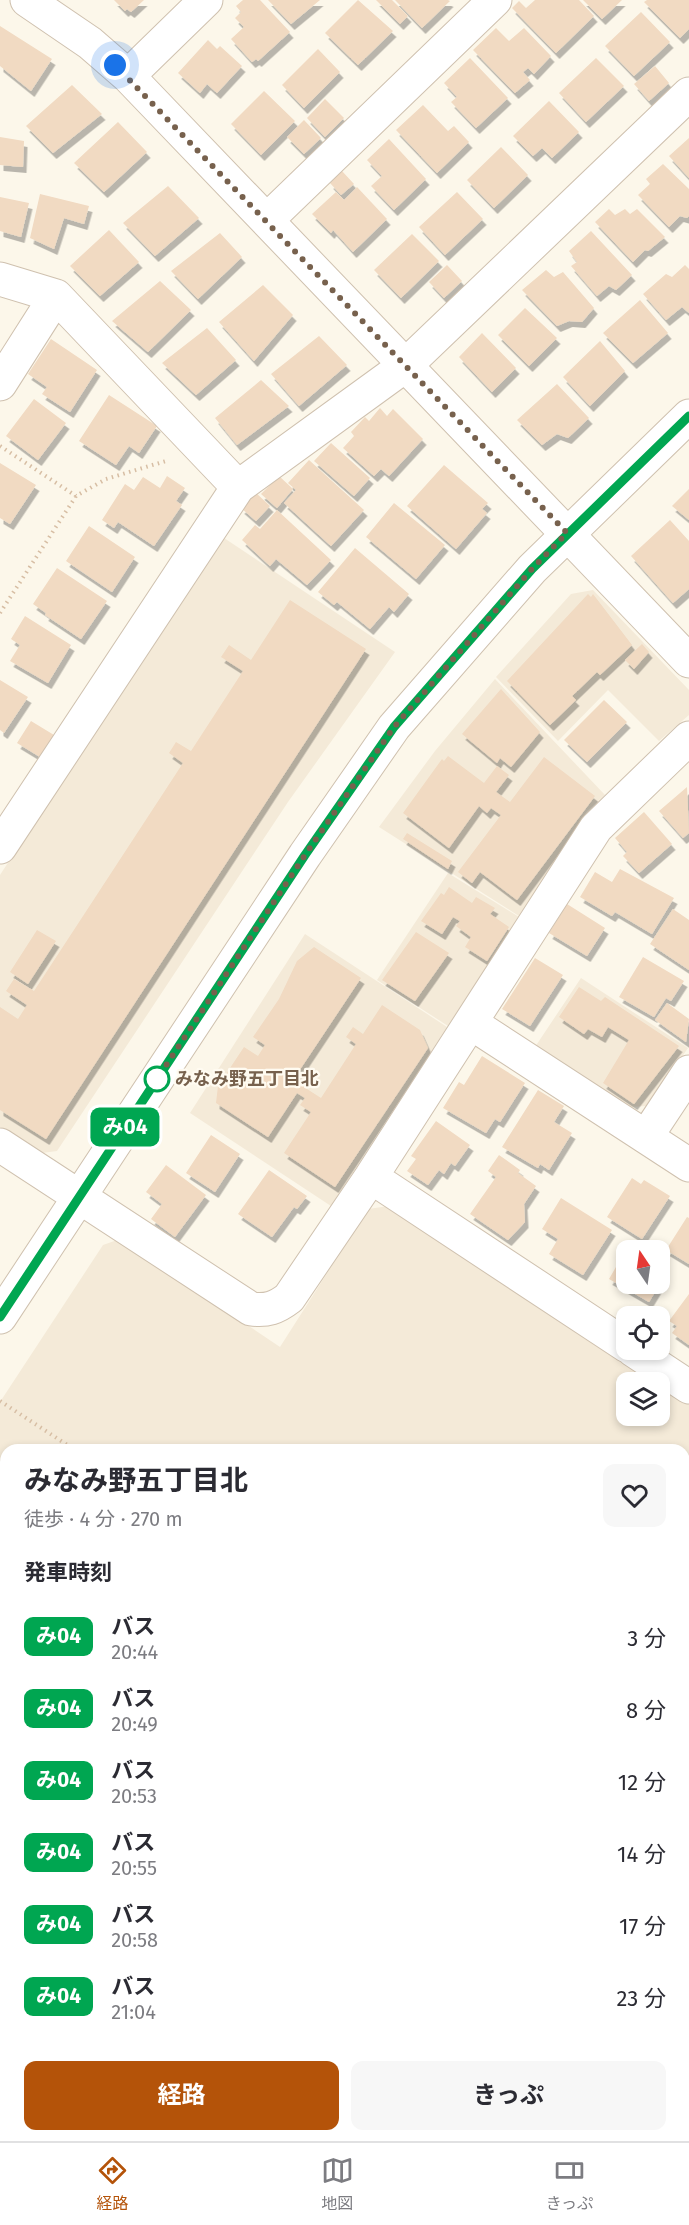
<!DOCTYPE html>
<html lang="ja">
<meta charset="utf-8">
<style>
body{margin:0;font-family:"Fira Sans","Noto Sans JP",sans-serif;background:#f7f7f7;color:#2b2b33;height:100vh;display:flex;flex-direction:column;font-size:22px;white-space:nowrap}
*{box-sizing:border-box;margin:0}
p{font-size:20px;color:#7c7c81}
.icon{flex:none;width:33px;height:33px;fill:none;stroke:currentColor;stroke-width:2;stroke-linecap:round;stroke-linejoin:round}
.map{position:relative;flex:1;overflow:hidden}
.panel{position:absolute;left:0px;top:1444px;width:690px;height:698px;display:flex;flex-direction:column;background:#fff;border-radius:18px 18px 0 0;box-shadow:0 3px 9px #0003}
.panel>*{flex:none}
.badge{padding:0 12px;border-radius:9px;font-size:21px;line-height:39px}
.needle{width:39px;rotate:347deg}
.buttons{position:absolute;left:616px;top:1240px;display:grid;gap:12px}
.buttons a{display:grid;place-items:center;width:54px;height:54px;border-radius:12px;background:#fff;box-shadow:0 3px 9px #0003;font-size:30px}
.you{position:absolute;width:30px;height:30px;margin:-15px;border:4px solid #fff;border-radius:50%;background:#1a73e8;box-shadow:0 0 0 9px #1a73e833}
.map>.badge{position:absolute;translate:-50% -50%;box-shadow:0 0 0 3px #fff}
h2{padding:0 24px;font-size:22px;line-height:54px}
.round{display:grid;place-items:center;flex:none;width:63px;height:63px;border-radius:12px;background:#f7f7f7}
.overview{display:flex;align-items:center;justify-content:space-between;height:102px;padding:0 24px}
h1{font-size:28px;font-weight:700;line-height:45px}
.primary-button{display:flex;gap:12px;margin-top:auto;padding:12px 24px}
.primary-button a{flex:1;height:69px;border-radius:12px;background:#b45309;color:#fff;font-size:24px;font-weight:700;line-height:69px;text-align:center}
.primary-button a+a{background:#f7f7f7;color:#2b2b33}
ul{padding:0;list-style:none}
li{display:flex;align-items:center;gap:18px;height:72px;padding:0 24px}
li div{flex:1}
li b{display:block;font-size:22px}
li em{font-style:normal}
li .badge{min-width:66px;font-weight:700;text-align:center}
.tabs{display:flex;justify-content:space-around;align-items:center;height:84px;border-top:2px solid #e1e1e2;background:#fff;font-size:16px;color:#7c7c81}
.tabs a{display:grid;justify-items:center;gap:3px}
.tabs .current{color:#b45309}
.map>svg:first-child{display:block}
.residential{fill:#f4ead8}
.green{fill:#d2eac8}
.building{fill:#f1dac2;filter:url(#shadow)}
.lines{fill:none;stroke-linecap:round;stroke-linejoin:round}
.minor-casing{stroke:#cfc1af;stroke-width:35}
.path{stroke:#d7bea4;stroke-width:4;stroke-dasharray:1.5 4.5;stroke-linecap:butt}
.minor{stroke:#fff;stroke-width:33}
.line-casing{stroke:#fff;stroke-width:14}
.line{stroke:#00a651;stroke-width:9}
.walk{stroke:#77614d;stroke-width:6;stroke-dasharray:0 10.8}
.stop-dot{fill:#fff;stroke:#00a651;stroke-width:3}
.labels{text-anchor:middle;stroke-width:4.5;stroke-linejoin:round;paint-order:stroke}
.stop-label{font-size:18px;font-weight:bold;fill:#77614d;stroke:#fffbf1;text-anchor:start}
</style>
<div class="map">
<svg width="689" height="2141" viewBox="0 0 689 2141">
<defs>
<filter id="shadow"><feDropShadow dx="3.5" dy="6" stdDeviation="0" flood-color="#0004"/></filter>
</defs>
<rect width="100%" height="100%" fill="#fcf7ea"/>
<path class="residential" d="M221,536l174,116 -107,150 -231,349 -15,2 -42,-26v-252z
M593,590l96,100v25l-30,26 -51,-51 -50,51 -62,-64 75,-83z
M495,679l110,116 -18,16 -68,105 -140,-89 56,-76z
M448,873l71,44 -71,109 -71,-46z
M305,934l142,93 -116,179 -141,-93z
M581,978l107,70 -40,58 -19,1 -94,-60z
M389,1206l269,177h-31v33h33v-32l29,19v391l-5,8v-352h-678v323l-6,1v-372l103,-157 17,-6 160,108 88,-138z"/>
<path class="green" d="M6,1775v89l-6,1v-89z"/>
<path class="building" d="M114,0h30l-13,12 -4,-3 -2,2z
M243,0h17l30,32 -32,29 -2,-2 -4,3 -21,-23 13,-12 -9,-9 6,-6 -5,-6z
M268,0h52l-29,24z
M358,0l35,31 -35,34 -33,-32z
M376,0h16l16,16 -8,8z
M395,0h53l2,1 -28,27z
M535,0h44l15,16 -38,37 -44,-45 7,-7 7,7z
M583,0h39l-20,19z
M647,0h42v29l-9,9 -36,-36z
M641,12l29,30 -36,34 -29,-30z
M0,26l52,33 -21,32 -31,-25z
M496,28l13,13 15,-13 27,28 -17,18 -6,-6 -5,4 7,8 -15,13 -42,-43z
M208,40l9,9 3,-3 22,20 -25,27 -10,-9 -7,9 -22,-20z
M318,49l22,23 -36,36 -22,-23z
M470,58l38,40 -32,30 -25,-26 6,-5 -13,-14z
M596,58l28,28 -38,36 -27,-29z
M655,66l14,17 -20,18 -15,-17z
M72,85l30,29 -49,39 -27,-27z
M264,91l31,30 -34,34 -30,-31z
M325,99l19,19 -19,19 -18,-19z
M549,101l30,31 -27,26 -10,-10 -9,8 -20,-20z
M423,105l25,26 6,-5 15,16 -32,31 -41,-43z
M304,120l17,18 -17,16 -17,-17z
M118,122l29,30 -43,40 -30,-29z
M0,137l24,4 -1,26 -23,-2z
M689,138v40l-20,-22z
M389,139l37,40 -32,31 -23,-24 11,-10 -15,-16z
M501,147l27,28 -34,33 -27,-28z
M663,164l26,25v27l-2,2 -7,-2 -11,11 -31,-32 12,-11 -4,-5z
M342,171l12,13 -13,11 -11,-12z
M168,186l31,32 -44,38 -32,-33z
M357,187l30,32 -34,33 -20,-22 -2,3 -19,-19 24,-22 8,8z
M457,192l26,27 -38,36 -26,-28z
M40,194l49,12 -5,18 -20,-6 -10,31 -24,-11z
M0,197l29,6 -8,34 -21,-6z
M609,209l6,6 10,-6 5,5 7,-5 28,28 -17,14 -3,-1 -12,12 -38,-40z
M109,230l30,32 -39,34 -30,-30z
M591,231l41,44 -16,15 -7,-4 -12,10 -26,-30 6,-4 -8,-11z
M220,233l22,24 -44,42 -27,-28z
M412,234l27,27 -38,37 -27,-28z
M447,265l15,16 -18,17 -15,-16z
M685,265l4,4v44l-7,-6 -16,13 -23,-26 23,-20 6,3z
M546,270l8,7 9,-5 31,36 -12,14 -13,-1 -12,5 -35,-36z
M160,281l31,29 -43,42 -36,-31z
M263,285l30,30 -39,46 -35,-39z
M640,300l28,33 -35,30 -30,-30z
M525,308l32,30 -28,28 -31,-31z
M207,328l29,32 -40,35 -34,-32z
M482,333l34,35 -24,24 -33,-35z
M319,336l28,29 -48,41 -28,-32z
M51,339l46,31 -27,42 -28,-18 5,-7 -19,-13z
M600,341l25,30 -35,35 -27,-29z
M261,380l28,26 -52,39 -22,-27z
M557,384l32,34 -21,20 -11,-4 -15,11 -25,-25z
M109,395l48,31 -18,27 -10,-7 -13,19 -37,-24z
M34,399l32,24 -28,37 -32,-24z
M380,408l7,8 6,-7 30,30 -34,37 -8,-7 -7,7 -31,-28 11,-12 -3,-4 14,-15 4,4z
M331,443l39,35 -16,18 -40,-35z
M309,460l55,50 -33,36 -47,-43 12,-13 -8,-7z
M0,463l36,22 -26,39 -10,-6z
M444,465l44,38 -6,6 5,4 -31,36 -49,-43z
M167,476l18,12 -9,13 6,4 -28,41 -36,-24 -4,6 -12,-8 23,-36 9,6 9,-13 17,11z
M279,476l14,13 -16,19 -16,-14z
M689,489v31l-17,-14z
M255,492l15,14 -14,15 -15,-13z
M394,503l51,42 -29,34 -50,-42z
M277,510l54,50 -24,25 -31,-26 -6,7 -28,-26 13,-15 5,4z
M670,520l19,21v48l-16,14 -42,-47z
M89,526l46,31 -23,35 -46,-31z
M355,548l54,46 -15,18 -5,-5 -19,22 -33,-27 -3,3 -16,-13z
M57,568l50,33 -26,38 -36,-24 1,-2 -13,-9z
M588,594l3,3 2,-3 39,51 -32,30 -3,-3 -25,24 4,4 -26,25 -43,-44z
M290,600l76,49 -320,490 -46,-29v-103l18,12 9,-14 -21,-14 8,-12 20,12 149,-228 -14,-10 7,-11 15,9 52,-80 -22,-14 8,-12 22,15z
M25,616l46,29 -23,38 -38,-22 10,-16 -9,-6z
M642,644l7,8 -15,17 -9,-9z
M0,680l28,17 -24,36 -4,-3z
M501,689l39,43 -29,35 -11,-9 -3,5 -35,-29z
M604,700l23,22 -40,40 -23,-22z
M31,721l23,14 -14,22 -23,-14z
M448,756l36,27 13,-17 12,9 -13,17 14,10 34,-45 51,39 -78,104 -37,-28 -8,11 -14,-11 43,-57 -10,-7 -4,5 -8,-7 -30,42 -46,-35 39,-54 2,2z
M687,787l2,46 -6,5 -24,-27z
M644,812l28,32 -33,29 -16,-17 4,-4 -12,-14z
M407,833l45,28 -4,8 -45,-30z
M620,869l54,29 -22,36 -37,-22 -3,4 -32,-19 15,-25 17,10z
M449,887l23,16 4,-6 19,11 -5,6 19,13 -22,34 -22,-14 6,-10 -15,-11 4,-5 -7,-4 -11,17 -21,-13 20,-28 3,2z
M567,904l38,24 -18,28 -38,-23z
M673,909l16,11v50l-39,-26z
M37,930l19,11 -28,43 -18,-12z
M416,932l33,21 -34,48 -33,-21z
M314,947l47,31 -68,102 28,18 35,-54 -10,-7 7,-10 10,7 19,-29 38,25 8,18 -93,139 -51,-34 27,-41 -11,-7 5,-7 -8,-5 -29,44 -52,-34 2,-17 26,-39 14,9 7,-11 -12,-8 26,-38 18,-38z
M643,957l41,24 -13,20 -5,-3 -12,19 -35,-20z
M535,958l28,17 -33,51 -28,-17z
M579,987l22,14 4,-4 74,49 -45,58 -31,-21 26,-43 -21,-13 -6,10 -14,-8 -4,5 -25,-17z
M667,1003l22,16 -3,23 -31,-22z
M482,1056l43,27 -25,39 -5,-3 -9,14 -43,-25 16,-26 5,3z
M538,1090l26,16 -10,16 18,11 -23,37 -9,-6 -2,4 -36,-21z
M436,1121l34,24 -15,21 -4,-3 -7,11 -5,-4 -11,15 -21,-14 9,-12 -5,-3z
M211,1135l29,19 -25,38 -29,-19z
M499,1155l21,15 -2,3 18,13 -12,18 1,18 -17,18 -38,-26 26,-37 -8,-6z
M166,1165l40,30 -31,42 -24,-18 11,-15 -16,-12z
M269,1170l38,26 -10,13 -3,-2 -22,30 -34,-23z
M632,1178l9,6 3,-4 26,16 -28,43 -35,-22z
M561,1198l51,32 -29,45 -34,-21 9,-15 -16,-10z
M687,1217l2,1v46l-23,-14z
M627,1248l5,3h-5v33h33l-11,18 -40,-23z
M689,1294v51l-17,-12 5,-7 -8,-5z
M684,1612h5v126l-5,8z
M6,1645v88l-6,1v-88z
M0,1982l6,3v44l-6,8z
M52,2136h59l-3,5h-59z
M128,2136h33l9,5h-45z
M319,2136h26l-3,5h-14z
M370,2136h35l11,5h-49z"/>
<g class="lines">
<defs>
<path id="minor" d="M27,0l63,43 38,33 561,585
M128,76l78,-76
M267,220l228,-220
M0,279l56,17 182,191
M0,384l56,-88
M0,847l238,-360 168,-122 283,-271
M471,1023l218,142
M646,1137l43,-65
M0,1145l251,164c16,2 25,-1 38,-11l82,-121 225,-349 93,-90
M371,1177l256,169
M0,1317l305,-462 89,-128 138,-158 157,-153
M633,1350l56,37
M684,1853l5,-8
M0,1884l6,-1
M0,2138l6,-9
M242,2141l3,-5
M496,2141l4,-5"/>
</defs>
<use href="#minor" class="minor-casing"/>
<path class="path" d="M0,446l76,50
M0,613l76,-117 30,-17 60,-18
M0,1401l75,49
M0,1553l6,4
M0,1832h6"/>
<use href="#minor" class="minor"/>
</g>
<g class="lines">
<defs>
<path id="line" d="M0,1317l305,-462 89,-128 138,-158 157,-153"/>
</defs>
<use href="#line" class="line-casing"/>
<use href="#line" class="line"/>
<path class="walk" d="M115,65l452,468 -35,36 -138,158 -89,128 -148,224"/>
</g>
<circle class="stop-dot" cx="157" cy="1079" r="12"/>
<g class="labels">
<g class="stop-label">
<text x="175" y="1085">みなみ野五丁目北</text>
</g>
</g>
</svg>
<div class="buttons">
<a><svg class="needle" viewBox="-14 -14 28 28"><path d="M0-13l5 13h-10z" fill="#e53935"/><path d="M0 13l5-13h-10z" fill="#7c7c81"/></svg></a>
<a><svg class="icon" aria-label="locate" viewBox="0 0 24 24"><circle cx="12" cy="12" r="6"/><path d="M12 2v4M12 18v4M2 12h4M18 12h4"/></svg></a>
<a><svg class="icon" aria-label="layers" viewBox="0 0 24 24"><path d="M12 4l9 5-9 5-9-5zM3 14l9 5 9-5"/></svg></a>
</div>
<div class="you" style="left:115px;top:65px"></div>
<b class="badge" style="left:125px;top:1127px;background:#00a651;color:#fff">み04</b>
<section class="panel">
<div class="overview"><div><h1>みなみ野五丁目北</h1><p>徒歩 · 4 分 · 270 m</p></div><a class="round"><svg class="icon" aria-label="heart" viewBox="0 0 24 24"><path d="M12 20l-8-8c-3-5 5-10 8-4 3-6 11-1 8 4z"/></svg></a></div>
<h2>発車時刻</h2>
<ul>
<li><span class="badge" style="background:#00a651;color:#fff">み04</span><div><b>バス</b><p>20:44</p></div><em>3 分</em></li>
<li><span class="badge" style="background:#00a651;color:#fff">み04</span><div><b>バス</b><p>20:49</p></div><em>8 分</em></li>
<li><span class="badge" style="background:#00a651;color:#fff">み04</span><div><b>バス</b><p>20:53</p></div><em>12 分</em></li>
<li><span class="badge" style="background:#00a651;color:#fff">み04</span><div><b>バス</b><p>20:55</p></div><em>14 分</em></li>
<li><span class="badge" style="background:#00a651;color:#fff">み04</span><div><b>バス</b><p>20:58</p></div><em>17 分</em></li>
<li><span class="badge" style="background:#00a651;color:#fff">み04</span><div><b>バス</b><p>21:04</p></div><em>23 分</em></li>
</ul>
<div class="primary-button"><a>経路</a><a>きっぷ</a></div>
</section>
</div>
<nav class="tabs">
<a class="current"><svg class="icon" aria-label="directions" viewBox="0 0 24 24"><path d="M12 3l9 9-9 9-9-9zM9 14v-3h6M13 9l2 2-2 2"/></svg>経路</a>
<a><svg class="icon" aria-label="map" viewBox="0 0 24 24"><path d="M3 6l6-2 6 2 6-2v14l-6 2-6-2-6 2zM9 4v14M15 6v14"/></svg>地図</a>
<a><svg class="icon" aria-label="tickets" viewBox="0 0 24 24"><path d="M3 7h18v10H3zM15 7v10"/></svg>きっぷ</a>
</nav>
